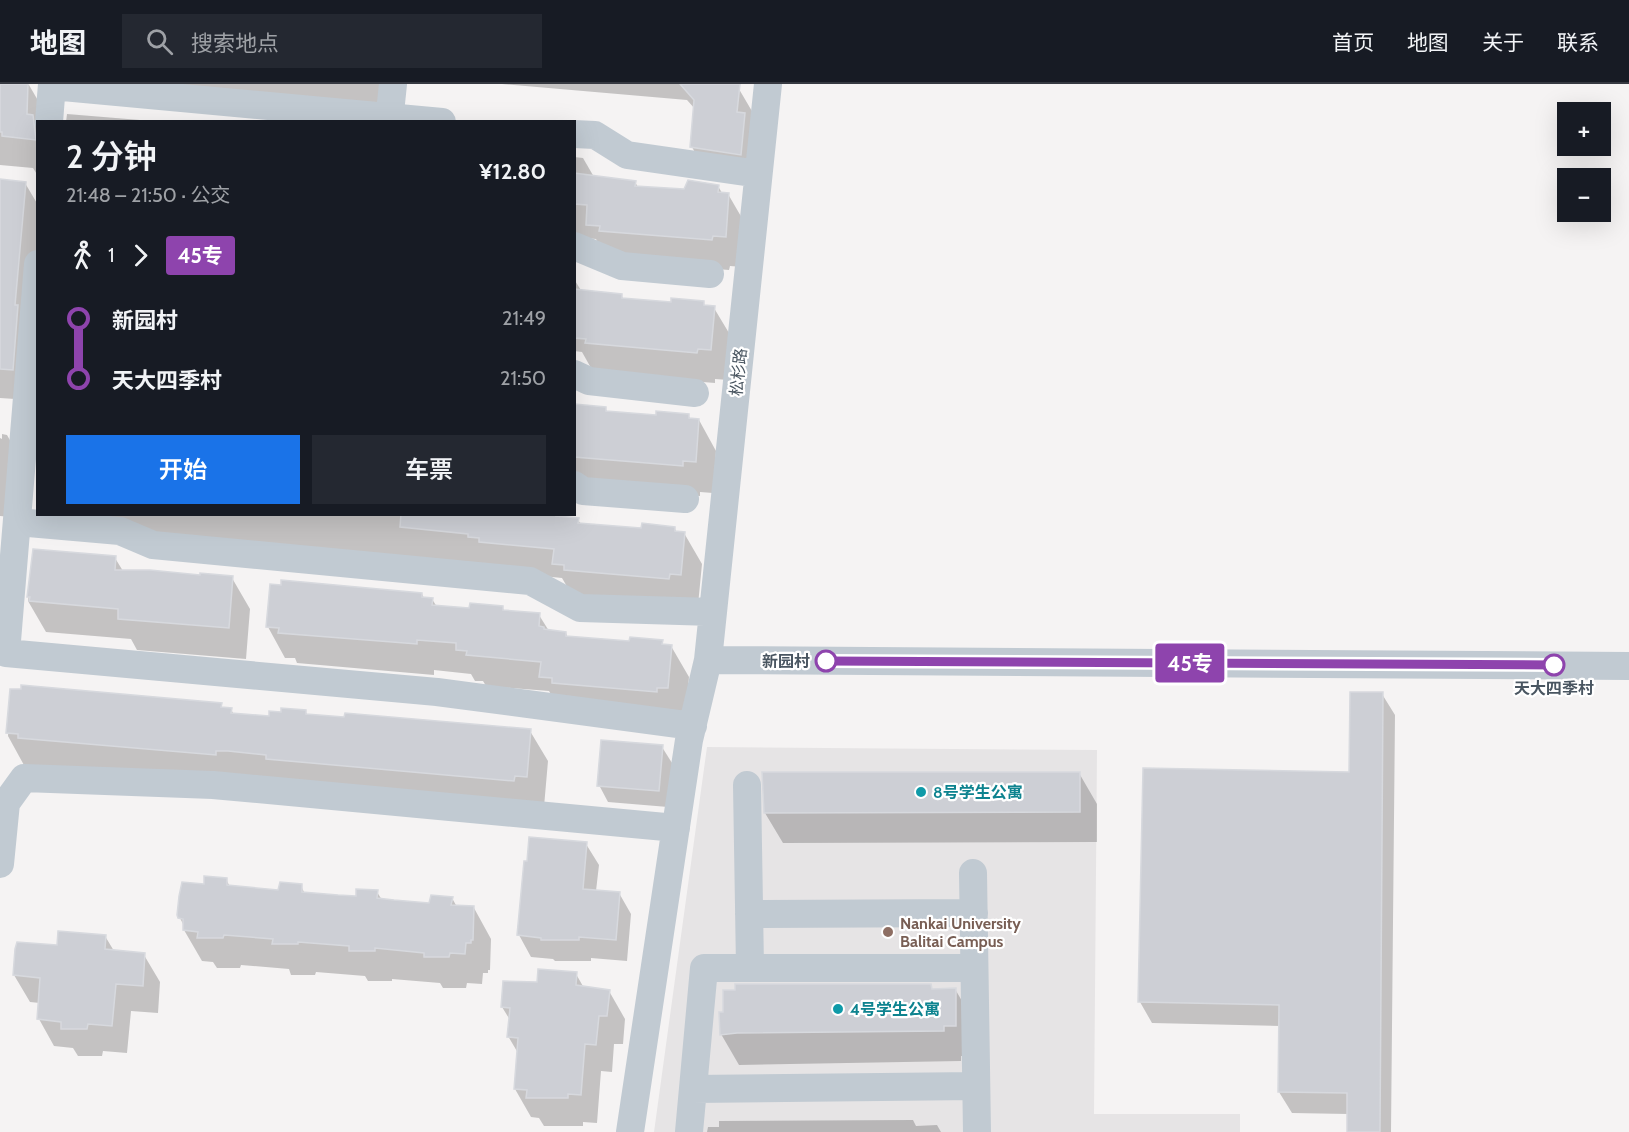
<!DOCTYPE html>
<html lang="zh">
<meta charset="utf-8">
<style>
body{margin:0;font-family:Cabin,"Noto Sans SC",sans-serif;background:#242831;color:#f1f3f6;height:100vh;display:flex;flex-direction:column;font-size:22px;white-space:nowrap}
*{box-sizing:border-box;margin:0}
p{font-size:20px;color:#9ea1a6}
.icon{flex:none;width:33px;height:33px;fill:none;stroke:currentColor;stroke-width:2;stroke-linecap:round;stroke-linejoin:round}
.map{position:relative;flex:1;overflow:hidden}
.sheet{position:absolute;left:36px;top:36px;width:540px;height:396px;display:flex;flex-direction:column;background:#171b24;border-radius:0px;box-shadow:0 6px 24px #0002}
.sheet>*{flex:none}
.badge{padding:0 12px;border-radius:4px;font-size:21px;line-height:39px}
.tools{position:absolute;left:1557px;top:18px;display:grid;gap:12px}
.tools a{display:grid;place-items:center;width:54px;height:54px;border-radius:0px;background:#171b24;box-shadow:0 6px 24px #0002;font-size:30px}
.map>.badge{position:absolute;translate:-50% -50%;box-shadow:0 0 0 3px #fff}
.legs{display:flex;align-items:center;gap:9px;height:66px;padding:0 30px;font-size:20px}
.legs p{margin-inline-start:auto}
.overview{display:flex;align-items:center;justify-content:space-between;height:102px;padding:0 30px}
h1{font-size:33px;font-weight:600;line-height:45px}
.cta{display:flex;gap:12px;margin-top:auto;padding:12px 30px}
.cta a{flex:1;height:69px;border-radius:0px;background:#1a73e8;color:#fff;font-size:24px;font-weight:600;line-height:69px;text-align:center}
.cta a+a{background:#242831;color:#f1f3f6}
ul{padding:0 30px;list-style:none}
li{display:flex;align-items:center;gap:21px;height:60px;font-size:22px}
li i{display:grid;place-items:center;width:9px;height:100%;margin:0 8px;background:currentColor}
li i::after{content:'';width:15px;height:15px;margin:-8px;border:4px solid;border-radius:50%;background:#171b24}
li p{margin-inline-start:auto}
li:first-child i{background:linear-gradient(#0000 50%,currentColor 0)}
li:last-child i{background:linear-gradient(currentColor 50%,#0000 0)}
header{display:flex;align-items:center;gap:36px;box-sizing:border-box;height:84px;padding:0 30px;background:#171b24;border-bottom:2px solid #363941}
header strong{font-size:28px}
nav{display:flex;gap:33px;margin-inline-start:auto;font-size:21px}
.search{width:420px;height:54px;background:#242831;display:flex;align-items:center;gap:15px;box-sizing:border-box;padding:0 21px;border-radius:0px;color:#9ea1a6;font-size:22px}
.map>svg:first-child{display:block}
.education{fill:#e6e4e5}
.shadow{fill:#0003}
.building{fill:#cdcfd5;stroke:#d7d9de;stroke-width:1.5}
.lines{fill:none;stroke-linecap:round;stroke-linejoin:round}
.minor{stroke:#c1cad2;stroke-width:28}
.line-1-casing{stroke:#fff;stroke-width:14}
.line-1{stroke:#8e44ad;stroke-width:9}
.stop-1-dot{fill:#fff;stroke:#8e44ad;stroke-width:3}
.culture-dot{fill:#0f9aa8;stroke:#fff;stroke-width:2}
.education-dot{fill:#8d6e63;stroke:#fff;stroke-width:2}
.labels{text-anchor:middle;stroke-width:4.5;stroke-linejoin:round;paint-order:stroke}
.street-label{font-size:16px;fill:#4a5661;stroke:#fff}
.stop-label{font-size:16px;font-weight:bold;fill:#4a5661;stroke:#fff;text-anchor:end}
.culture-label{font-size:16px;font-weight:bold;fill:#0d838f;stroke:#fff;text-anchor:start}
.education-label{font-size:16px;font-weight:bold;fill:#785e54;stroke:#fff;text-anchor:start}
</style>
<header>
<strong>地图</strong>
<div class="search"><svg class="icon" aria-label="search" viewBox="0 0 24 24"><circle cx="10" cy="10" r="6"/><path d="M15 15l6 6"/></svg>搜索地点</div>
<nav><a>首页</a><a>地图</a><a>关于</a><a>联系</a></nav>
</header>
<div class="map">
<svg width="1629" height="1048" viewBox="0 0 1629 1048">
<rect width="100%" height="100%" fill="#f5f3f3"/>
<path class="education" d="M707,663l390,3 -3,364h146v18h-586z"/>
<path class="shadow" d="M0,0l29,1 18,31 -9,6v54l-5,-8 -33,-3z
M114,0h271l-3,28z
M502,0h234l20,34 2,67 -49,-7 -17,-31 3,-38 -8,-9z
M67,30l73,6v2h-74z
M574,73l9,1 11,19 41,5 3,5 48,4 32,-5 4,7 6,1 18,31 -3,42 -13,-1 -1,4 -110,-9 -14,-5 -9,-17 -22,-2z
M0,97l25,2 13,22v86l-8,109 -30,-2z
M574,195l8,13 39,3 3,5 48,4 31,-1 3,4 8,1 18,30 -4,42 -13,-1v4l-110,-9 -14,-6 -9,-16 -8,-1z
M574,321l31,3 3,5 49,4 31,-2 3,5h8l17,31 -3,42 -13,-1v4l-111,-9 -15,-8z
M2,350l5,1 17,30 -13,52 -11,-1v-78l2,1z
M54,430h505l2,4 17,2 3,4 61,6 32,-2 3,4 7,1 18,31 -4,41 -126,-10 -10,-17 -431,-44z
M34,466l81,8 8,13 109,7 18,31 -4,50 -109,-9 -6,-11 -85,-7 -18,-31z
M422,510l2,4 8,1 5,8 33,2 32,-2 3,5 34,3 10,16 17,2 2,5 62,5 32,-2 2,5h7l18,31 -4,42 -126,-11 -10,-17 -63,-5 -3,-5h-8l-4,-7 -37,-4v5l-137,-12 -2,-5h-10l-17,-31z
M11,606l210,14 2,5h8l3,6 36,3 35,-7 3,5 222,15 18,30 -4,46 -519,-40 -17,-31z
M1382,610l13,21 -4,417h-43v-18l-56,-1 -13,-21 1,-66 -128,-3 -12,-21 211,-228z
M662,663l10,16 -4,44 -60,-5 -9,-17z
M1079,689l18,31v38l-314,1 -18,-30z
M586,760l13,21 -3,26 23,2 12,21 -4,47 -36,-3v3h-36l-2,-2 -22,-2 -12,-22z
M226,795l4,8 49,4 22,-5 4,8 52,4 20,-6 5,8 48,4 22,-6 5,9 17,1 17,31 -1,31h-2v3h-5l-1,11 -15,-1 -1,5h-23l-3,-5 -48,-4v2h-24l-3,-5 -49,-4 -1,3h-24l-2,-6 -48,-4 -1,3h-23l-4,-6 -11,-1 -18,-31v-4l-4,-8 26,-33z
M105,852l9,15 30,4 16,27 -2,31 -27,-2 -4,42 -24,-2 -1,5h-24l-5,-8 -19,-2 -15,-27 1,-16 -10,-1 -16,-27 44,-29z
M576,890l8,14 25,3 16,28 -2,25h-9l-2,28 -11,-1 -4,52 -14,-1v4h-39l-5,-8 -8,-1 -16,-28 3,-36 -10,-17 2,-16 -8,-13 36,-24z
M931,902l2,4 22,-1 18,31v36h-12v5l-222,4 -18,-31 4,-20z
M913,1036l3,6 21,-1 4,7h-234l1,-5h11v-6z"/>
<path class="building" d="M0,0h28l-1,30 6,1 3,25 -34,-4v-4h-2z
M680,0h60l-3,28 8,1 -4,42 -51,-8 4,-47z
M574,89l62,8 -1,5 49,3 4,-9 31,5 -1,7 11,1 -3,44 -13,-1 -1,4 -113,-9 1,-5 -14,-1 1,-20 -13,-1z
M0,95l26,3 -11,123h3l-5,65 -13,-1z
M574,205l48,5v4l49,4v-4l33,3v4l11,1 -4,44 -13,-1 -1,4 -112,-10 1,-4 -12,-1z
M574,320l32,3v4l50,4v-4l33,3v4l10,1 -3,43 -13,-1v5l-109,-9z
M401,430h156l-1,2 23,2 -1,5 63,5 1,-5 33,4v4l10,1 -4,43 -11,-1 -1,5 -105,-9v-5l-12,-1 2,-15 -75,-7v-4l-11,-1v-3l-68,-7z
M33,465l83,7 -1,14h35l50,5v-2l33,3 -4,52 -111,-9v-10l-89,-8 1,-4h-3z
M281,496l141,13v4l11,1 -1,7 37,3 1,-5 33,3v4l37,3 -1,13 5,1v2l22,3v4l63,5 1,-4 33,3 -1,4 10,1 -4,43h-11v4l-105,-9v-5l-13,-1 2,-15 -75,-7 1,-4 -11,-1v-7l-39,-3v4l-139,-11 1,-5 -13,-1 4,-43 11,1z
M21,601l201,18 -1,4 11,1 -1,5 38,3v-5l12,1v-4l25,2v4l38,3 1,-4 186,16 -4,48 -12,-1 -1,5 -248,-22v-4l-38,-4h-12v4l-198,-17v-4l-12,-1 4,-44h11z
M1350,608h33l-3,440h-33v-39l-69,-1 1,-87 -141,-3 5,-234 206,4z
M601,656l62,5 -4,46 -62,-5z
M762,688h318v40l-316,1z
M529,753l58,5 -4,47 37,3 -4,48 -37,-3v3h-38v-2l-24,-3 7,-74h3z
M204,792l23,2v7l51,5 2,-8 22,2v8l36,3 18,1v-7l22,1 -1,8 17,2 35,3 2,-8 22,2 -2,8 23,1 -1,34h-2v3h-5l-1,11 -15,-1 -1,4h-25v-4l-49,-5v3h-26v-5l-51,-4v2h-26l1,-5 -49,-4 -1,3h-26l1,-6 -15,-2v-11l-5,-1 -1,-3 2,-19 3,-14 22,2z
M58,847l48,4 -1,14 40,4 -2,33 -27,-2 -4,42 -24,-2 -1,5h-26v-7l-24,-3 3,-41 -27,-3 2,-26 2,-7 40,3z
M538,885l39,3 -1,13 34,5 -3,26h-8l-3,29 -11,-1 -4,51 -13,-1v4h-42l1,-8 -13,-1 4,-51 -11,-1 3,-29 -9,-1 2,-26 34,1z
M735,900h196l1,5 24,-1v38h-12v5l-207,2 -17,2 -1,-23h4v-22h12z"/>
<g class="lines">
<path class="minor" d="M52,2l390,36
M49,38l3,-38
M389,38l4,-38
M574,50l21,1 32,20 118,17
M574,162l48,20 88,8
M38,180l-32,389 431,39 256,34
M574,290l15,7 106,12
M574,401l9,6 102,8
M17,438l103,9 33,14 377,36 50,27 133,4
M708,576l921,6
M747,701l3,182
M0,780l6,-61 18,-25 189,7 463,43
M973,789l4,259
M749,830l225,-1
M693,1005l283,-3
M630,1048l59,-392 19,-80 60,-576
M689,1048l15,-164h270"/>
</g>
<g class="lines">
<defs>
<path id="line-1" d="M826,577l728,4"/>
</defs>
<use href="#line-1" class="line-1-casing"/>
<use href="#line-1" class="line-1"/>
</g>
<g class="stop-1-dot">
<circle cx="826" cy="577" r="10"/>
<circle cx="1554" cy="581" r="10"/>
</g>
<g class="culture-dot">
<circle cx="921" cy="708" r="6"/>
<circle cx="838" cy="925" r="6"/>
</g>
<circle class="education-dot" cx="888" cy="848" r="6"/>
<g class="labels">
<g class="street-label">
<text transform="translate(738 288) rotate(-84)" y="6">松杉路</text>
</g>
<g class="stop-label">
<text x="810" y="583">新园村</text>
<text x="1554" y="610" text-anchor="middle">天大四季村</text>
</g>
<g class="culture-label">
<text x="933" y="714">8号学生公寓</text>
<text x="850" y="931">4号学生公寓</text>
</g>
<g class="education-label">
<text x="900" y="845">Nankai University<tspan x="900" dy="18">Balitai Campus</tspan></text>
</g>
</g>
</svg>
<div class="tools">
<a>+</a>
<a>−</a>
</div>
<b class="badge" style="left:1190px;top:579px;background:#8e44ad;color:#fff">45专</b>
<section class="sheet">
<div class="overview"><div><h1>2 分钟</h1><p>21:48 – 21:50 · 公交</p></div><b>¥12.80</b></div>
<div class="legs"><svg class="icon" aria-label="walk" viewBox="0 0 24 24"><circle cx="13" cy="4" r="2"/><path d="M13 8l-2 6 4 7M11 14l-3 7M7 12l3-4h3l4 4"/></svg>1<svg class="icon" aria-label="forward" viewBox="0 0 24 24"><path d="M9 5l7 7-7 7"/></svg><b class="badge" style="background:#8e44ad;color:#fff">45专</b></div>
<ul>
<li><i style="color:#8e44ad"></i><b>新园村</b><p>21:49</p></li>
<li><i style="color:#8e44ad"></i><b>天大四季村</b><p>21:50</p></li>
</ul>
<div class="cta"><a>开始</a><a>车票</a></div>
</section>
</div>
